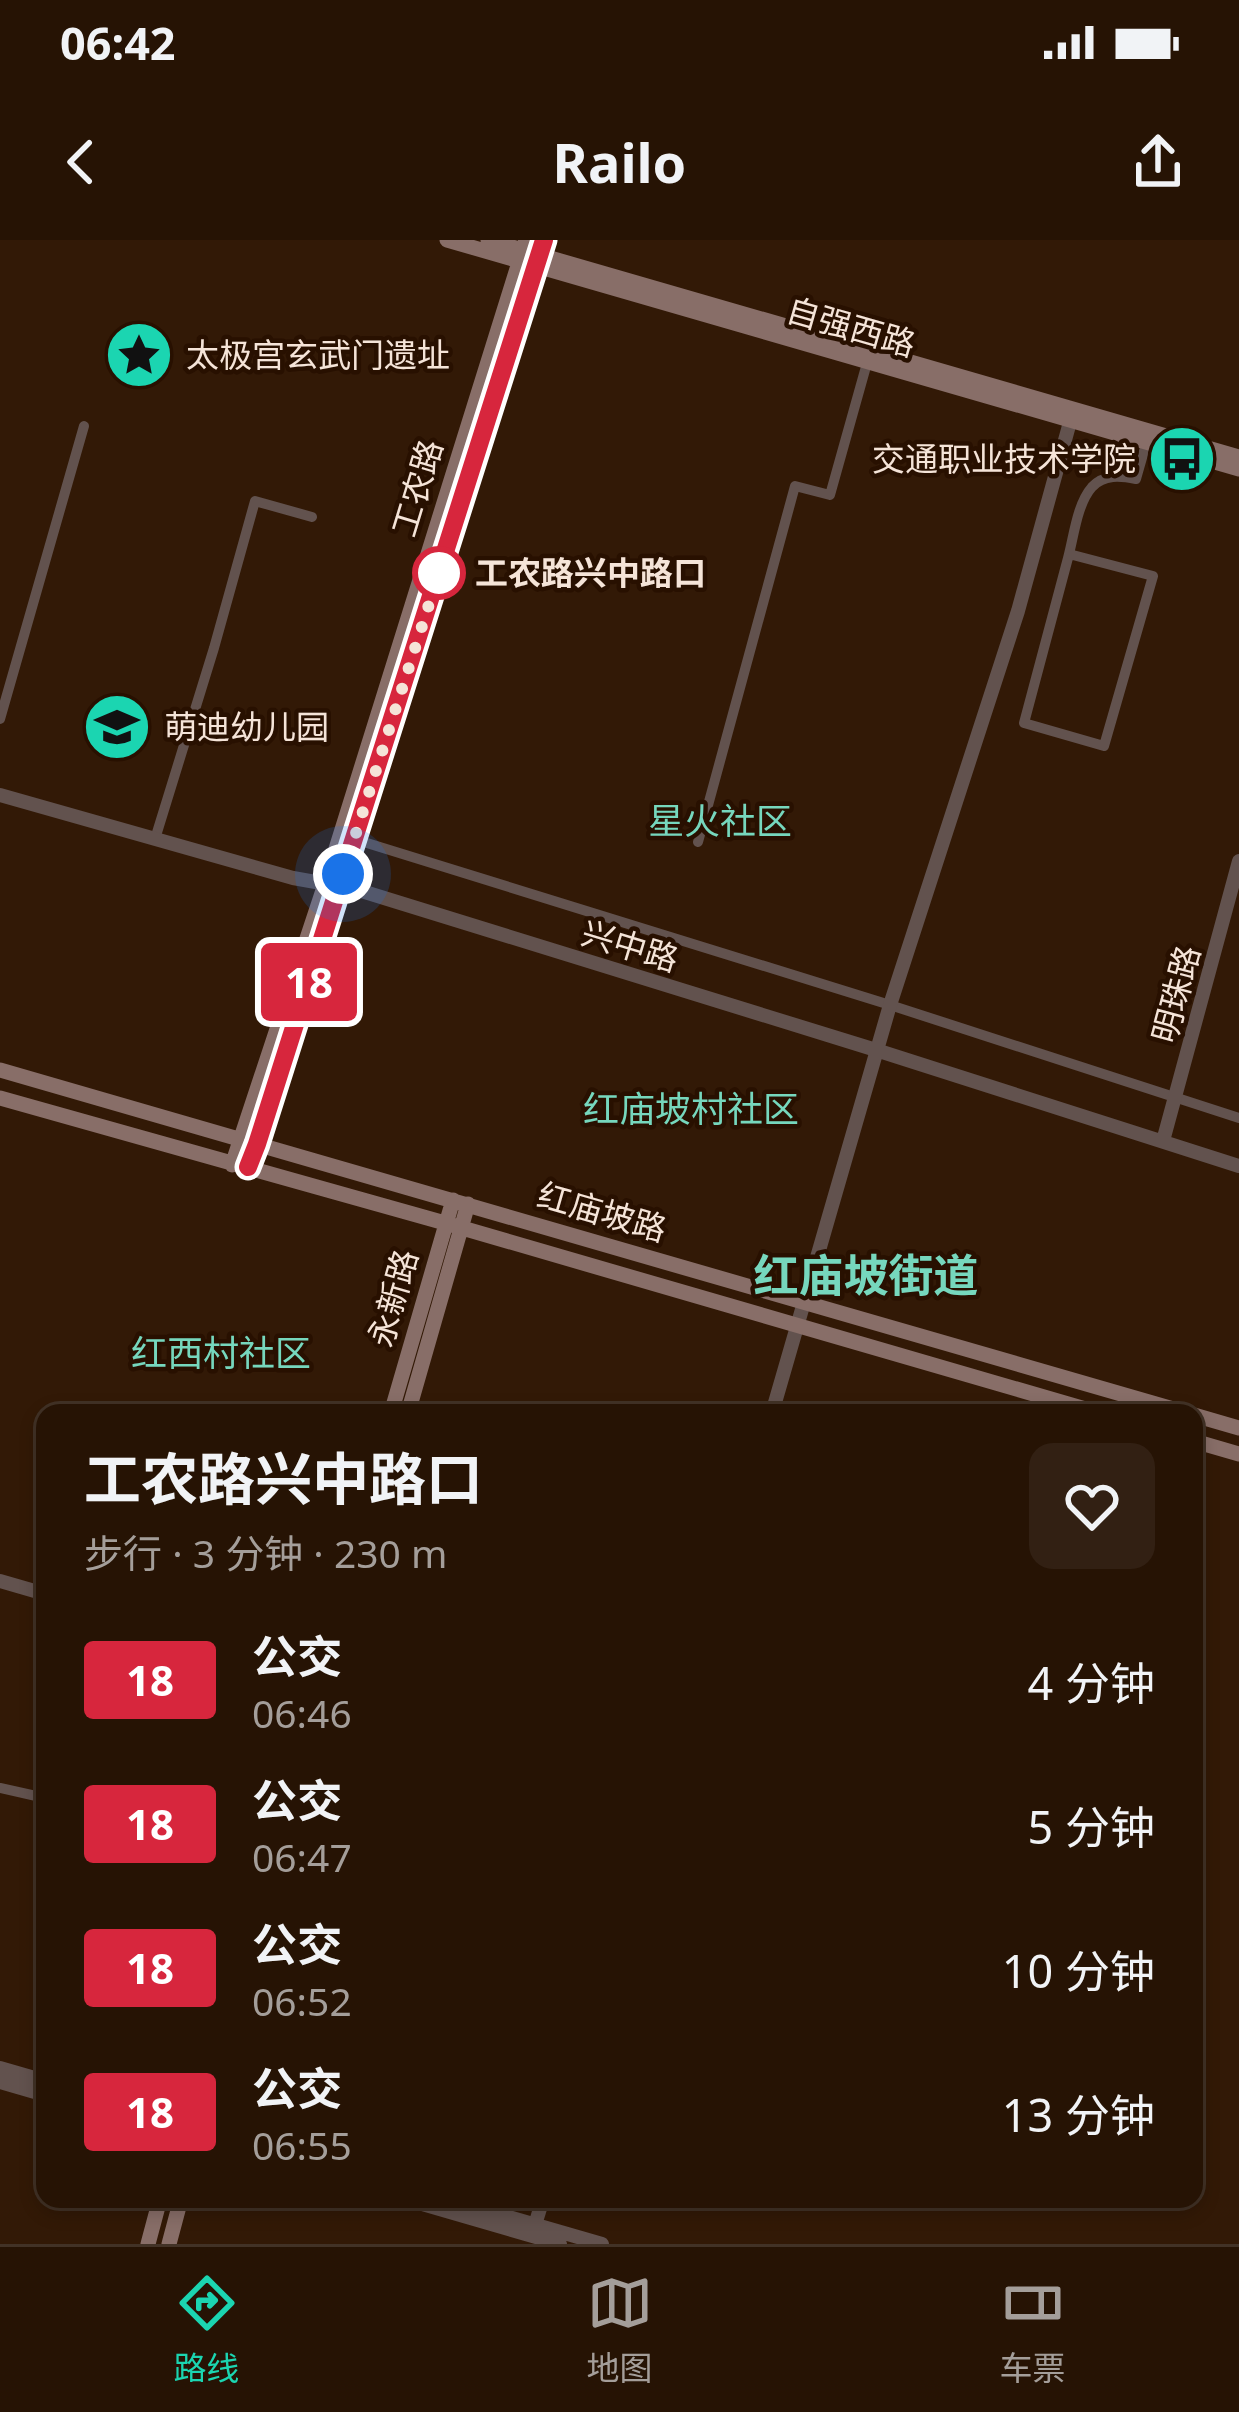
<!DOCTYPE html>
<html lang="zh">
<meta charset="utf-8">
<style>
body{margin:0;font-family:"Noto Sans","Noto Sans SC",sans-serif;background:#322013;color:#f1f3f6;height:100vh;display:flex;flex-direction:column;font-size:45px;white-space:nowrap}
*{box-sizing:border-box;margin:0}
p{font-size:39px;color:#a49e9a}
.icon{flex:none;width:66px;height:66px;fill:none;stroke:currentColor;stroke-width:2;stroke-linecap:round;stroke-linejoin:round}
.map{position:relative;flex:1;overflow:hidden}
.details{position:absolute;left:36px;top:1164px;width:1167px;height:804px;display:flex;flex-direction:column;background:#261304;border-radius:24px;box-shadow:0 6px 18px #0003,0 0 0 3px #423226}
.details>*{flex:none}
.badge{padding:0 24px;border-radius:9px;font-size:42px;line-height:78px}
.you{position:absolute;width:60px;height:60px;margin:-30px;border:9px solid #fff;border-radius:50%;background:#1a73e8;box-shadow:0 0 0 18px #1a73e833}
.map>.badge{position:absolute;translate:-50% -50%;box-shadow:0 0 0 6px #fff}
.round{display:grid;place-items:center;flex:none;width:126px;height:126px;border-radius:24px;background:#322013}
.overview{display:flex;align-items:center;justify-content:space-between;height:204px;padding:0 48px}
h1{font-size:57px;font-weight:700;line-height:90px}
ul{padding:0;list-style:none}
li{display:flex;align-items:center;gap:36px;height:144px;padding:0 48px}
li div{flex:1}
li b{display:block;font-size:45px}
li em{font-style:normal}
li .badge{min-width:132px;font-weight:700;text-align:center}
.status{display:flex;justify-content:space-between;align-items:center;height:84px;padding:0 60px;background:#261304;direction:ltr}
.status svg{height:33px;fill:currentColor}
header{display:flex;justify-content:space-between;align-items:center;height:156px;padding:0 48px;background:#261304;font-size:54px;font-weight:700}
.dock{display:flex;justify-content:space-around;align-items:center;height:168px;border-top:3px solid #423226;background:#261304;font-size:33px;color:#a49e9a}
.dock a{display:grid;justify-items:center;gap:6px}
.dock .selected{color:#1bd5b1}
.map>svg:first-child{display:block}
.lines{fill:none;stroke-linecap:round;stroke-linejoin:round}
.minor{stroke:#62524e;stroke-width:10}
.tertiary{stroke:#62524e;stroke-width:14}
.secondary{stroke:#886e68;stroke-width:15}
.line-casing{stroke:#fff;stroke-width:27}
.line{stroke:#d7263d;stroke-width:18}
.walk{stroke:#f5e4d8;stroke-width:12;stroke-dasharray:0 21.6}
.stop-dot{fill:#fff;stroke:#d7263d;stroke-width:6}
.labels{text-anchor:middle;stroke-width:9;stroke-linejoin:round;paint-order:stroke}
.street-label{font-size:33px;fill:#f5e4d8;stroke:#281000}
.poi-label{font-size:33px;fill:#f5e4d8;stroke:#281000;text-anchor:start}
.stop-label{font-size:33px;font-weight:bold;fill:#f5e4d8;stroke:#281000;text-anchor:start}
.neighbourhood-label{font-size:36px;fill:#76d7bd;stroke:#281000}
.district-label{font-size:45px;font-weight:bold;fill:#76d7bd;stroke:#281000}
</style>
<div class="status"><b>06:42</b><svg viewBox="0 0 49 12"><path d="M0 12V9h3v3zM5 12V6h3v6zM10 12V3h3v9zM15 12V0h3v12zM26 1h20v11H26zM47 4h2v5h-2z"/></svg></div>
<header><svg class="icon" aria-label="back" viewBox="0 0 24 24"><path d="M15 5l-7 7 7 7"/></svg>Railo<svg class="icon" aria-label="share" viewBox="0 0 24 24"><path d="M12 15V3M7 8l5-5 5 5M5 13v7h14v-7"/></svg></header>
<div class="map">
<svg width="1239" height="2004" viewBox="0 0 1239 2004">
<rect width="100%" height="100%" fill="#321906"/>
<g class="lines">
<path class="minor" d="M1069,314l84,22 -49,170 -80,-23c15,-55 29,-110 44,-165 6,-22 9,-54 24,-71 12,-13 29,-11 44,-8l10,-35
M0,479l84,-293
M155,599l59,-191 41,-147 57,16
M354,599l536,166 349,113
M698,602l97,-356 35,9 37,-132
M0,1548l45,10"/>
<path class="tertiary" d="M0,555l293,83 62,11 521,161 363,116
M1163,901l76,-280
M772,1173l118,-408 128,-394 52,-189
M0,1341l45,13
M0,1828l45,13
M0,1842l45,13
M405,1959l155,45
M447,1959l155,45
M534,1988l9,-29"/>
<path class="secondary" d="M447,0l792,229
M488,0l751,217
M0,830l1187,343
M0,858l445,125 654,190
M232,925l93,-281 201,-644
M247,927l10,-23 288,-904
M391,1173l62,-213
M408,1173l60,-209
M1194,1175l45,13
M1194,1201l45,13
M148,2004l12,-45
M169,2004l12,-45"/>
</g>
<g class="lines">
<defs>
<path id="line" d="M248,927l9,-23 287,-904"/>
</defs>
<use href="#line" class="line-casing"/>
<use href="#line" class="line"/>
<path class="walk" d="M343,634l96,-301"/>
</g>
<defs>
<symbol id="sight-disc" viewBox="-11 -11 22 22"><circle r="9.5" fill="#1bd5b1" stroke="#281000"/><path d="M0-6L1.8-2.2L6-1.7L2.9 1.2L3.7 5.4L0 3.3L-3.7 5.4L-2.9 1.2L-6-1.7L-1.8-2.2Z" fill="#111"/></symbol>
<symbol id="bus-disc" viewBox="-11 -11 22 22"><circle r="9.5" fill="#1bd5b1" stroke="#281000"/><path d="M-5-6H5V4H4V6H2V4H-2V6H-4V4H-5ZM-3.5-4V0h7V-4ZM-3.5 1.2v1.5H-2V1.2ZM2 1.2v1.5H3.5V1.2Z" fill="#111"/></symbol>
<symbol id="school-disc" viewBox="-11 -11 22 22"><circle r="9.5" fill="#1bd5b1" stroke="#281000"/><path d="M0-5L7-2L0 1L-7-2ZM-4 1L0 2.5L4 1V4Q0 6-4 4Z" fill="#111"/></symbol>
</defs>
<g fill-rule="evenodd">
<use href="#sight-disc" x="101" y="77" width="76" height="76"/>
<use href="#bus-disc" x="1144" y="181" width="76" height="76"/>
<use href="#school-disc" x="79" y="449" width="76" height="76"/>
</g>
<circle class="stop-dot" cx="439" cy="333" r="24"/>
<g class="labels">
<g class="street-label">
<text transform="translate(851 87) rotate(16)" y="12">自强西路</text>
<text transform="translate(417 248) rotate(-73)" y="12">工农路</text>
<text transform="translate(630 706) rotate(17)" y="12">兴中路</text>
<text transform="translate(1176 754) rotate(-75)" y="12">明珠路</text>
<text transform="translate(602 972) rotate(16)" y="12">红庙坡路</text>
<text transform="translate(393 1058) rotate(-74)" y="12">永新路</text>
</g>
<g class="poi-label">
<text x="186" y="127">太极宫玄武门遗址</text>
<text x="1136" y="231" text-anchor="end">交通职业技术学院</text>
<text x="164" y="499">萌迪幼儿园</text>
</g>
<g class="stop-label">
<text x="475" y="345">工农路兴中路口</text>
</g>
<g class="neighbourhood-label">
<text x="720" y="594">星火社区</text>
<text x="691" y="882">红庙坡村社区</text>
<text x="221" y="1126">红西村社区</text>
</g>
<g class="district-label">
<text x="866" y="1052">红庙坡街道</text>
</g>
</g>
</svg>
<div class="you" style="left:343px;top:634px"></div>
<b class="badge" style="left:309px;top:742px;background:#d7263d;color:#fff">18</b>
<section class="details">
<div class="overview"><div><h1>工农路兴中路口</h1><p>步行 · 3 分钟 · 230 m</p></div><a class="round"><svg class="icon" aria-label="heart" viewBox="0 0 24 24"><path d="M12 20l-8-8c-3-5 5-10 8-4 3-6 11-1 8 4z"/></svg></a></div>
<ul>
<li><span class="badge" style="background:#d7263d;color:#fff">18</span><div><b>公交</b><p>06:46</p></div><em>4 分钟</em></li>
<li><span class="badge" style="background:#d7263d;color:#fff">18</span><div><b>公交</b><p>06:47</p></div><em>5 分钟</em></li>
<li><span class="badge" style="background:#d7263d;color:#fff">18</span><div><b>公交</b><p>06:52</p></div><em>10 分钟</em></li>
<li><span class="badge" style="background:#d7263d;color:#fff">18</span><div><b>公交</b><p>06:55</p></div><em>13 分钟</em></li>
</ul>
</section>
</div>
<nav class="dock">
<a class="selected"><svg class="icon" aria-label="directions" viewBox="0 0 24 24"><path d="M12 3l9 9-9 9-9-9zM9 14v-3h6M13 9l2 2-2 2"/></svg>路线</a>
<a><svg class="icon" aria-label="map" viewBox="0 0 24 24"><path d="M3 6l6-2 6 2 6-2v14l-6 2-6-2-6 2zM9 4v14M15 6v14"/></svg>地图</a>
<a><svg class="icon" aria-label="tickets" viewBox="0 0 24 24"><path d="M3 7h18v10H3zM15 7v10"/></svg>车票</a>
</nav>
